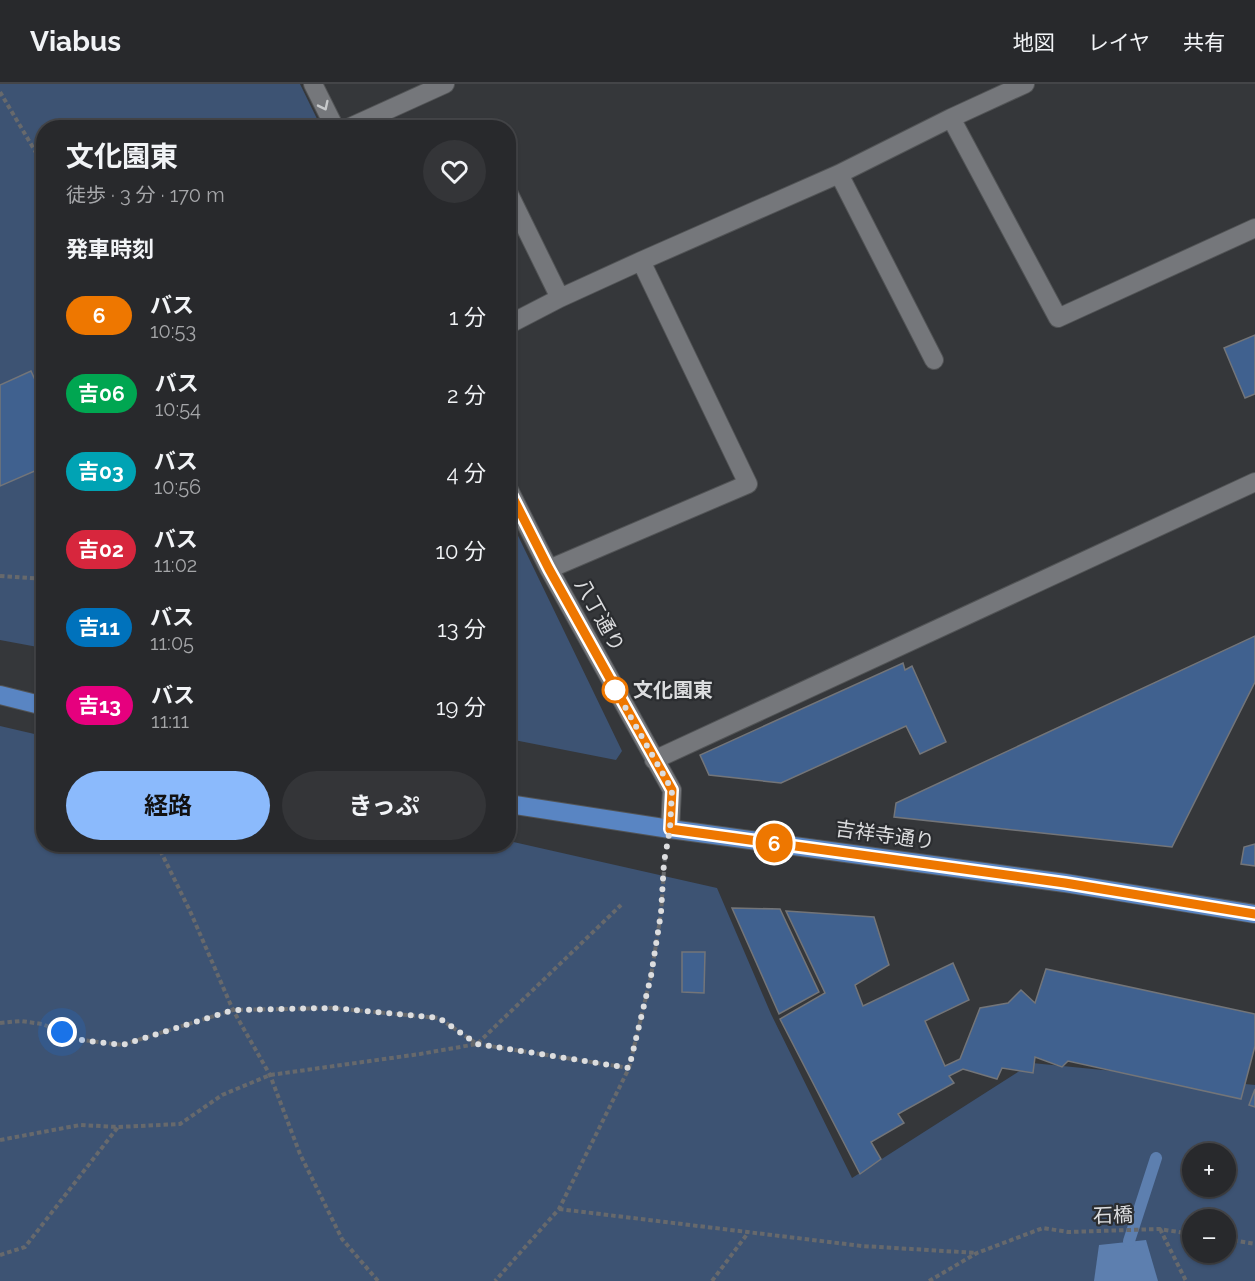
<!DOCTYPE html>
<html lang="ja">
<meta charset="utf-8">
<style>
body{margin:0;font-family:Raleway,"Noto Sans JP",sans-serif;background:#343538;color:#f1f3f6;height:100vh;display:flex;flex-direction:column;font-size:22px;white-space:nowrap}
*{box-sizing:border-box;margin:0}
p{font-size:20px;color:#a5a6a9}
.icon{flex:none;width:33px;height:33px;fill:none;stroke:currentColor;stroke-width:2;stroke-linecap:round;stroke-linejoin:round}
.map{position:relative;flex:1;overflow:hidden}
.drawer{position:absolute;left:36px;top:36px;width:480px;height:732px;display:flex;flex-direction:column;background:#28292c;border-radius:24px;box-shadow:0 2px 4px #0004,0 0 0 2px #444548}
.drawer>*{flex:none}
.badge{padding:0 12px;border-radius:20px;font-size:21px;line-height:39px}
.controls{position:absolute;left:1182px;top:1059px;display:grid;gap:12px}
.controls a{display:grid;place-items:center;width:54px;height:54px;border-radius:50%;background:#28292c;box-shadow:0 2px 4px #0004,0 0 0 2px #444548;font-size:30px}
.you{position:absolute;width:30px;height:30px;margin:-15px;border:4px solid #fff;border-radius:50%;background:#1a73e8;box-shadow:0 0 0 9px #1a73e833}
.map>.badge{position:absolute;translate:-50% -50%;box-shadow:0 0 0 3px #fff}
h2{padding:0 30px;font-size:22px;line-height:54px}
.round{display:grid;place-items:center;flex:none;width:63px;height:63px;border-radius:32px;background:#343538}
.summary{display:flex;align-items:center;justify-content:space-between;height:102px;padding:0 30px}
h1{font-size:28px;font-weight:700;line-height:45px}
.button{display:flex;gap:12px;margin-top:auto;padding:12px 30px}
.button a{flex:1;height:69px;border-radius:36px;background:#8bbafc;color:#111;font-size:24px;font-weight:700;line-height:69px;text-align:center}
.button a+a{background:#343538;color:#f1f3f6}
ul{padding:0;list-style:none}
li{display:flex;align-items:center;gap:18px;height:78px;padding:0 30px}
li div{flex:1}
li b{display:block;font-size:22px}
li em{font-style:normal}
li .badge{min-width:66px;font-weight:700;text-align:center}
header{display:flex;align-items:center;gap:36px;box-sizing:border-box;height:84px;padding:0 30px;background:#28292c;border-bottom:2px solid #444548}
header strong{font-size:28px}
nav{display:flex;gap:33px;margin-inline-start:auto;font-size:21px}
.map>svg:first-child{display:block}
.green{fill:#3d5373;fill-rule:evenodd}
.water{fill:#5d7faf}
.lines{fill:none;stroke-linecap:round;stroke-linejoin:round}
.stream{stroke:#5d7faf;stroke-width:12}
.building{fill:#40618f;stroke:#737579;stroke-width:1.5}
.minor-casing{stroke:#525456;stroke-width:20}
.major-casing{stroke:#525456;stroke-width:20}
.path{stroke:#67696c;stroke-width:4;stroke-dasharray:4.5 3;stroke-linecap:butt}
.minor{stroke:#75777b;stroke-width:18}
.major{stroke:#5985c3;stroke-width:18}
.oneway{stroke:#c7c9cb}
.line-casing{stroke:#fff;stroke-width:14}
.line{stroke:#e70;stroke-width:9}
.walk{stroke:#dcdddf;stroke-width:6;stroke-dasharray:0 10.8}
.stop-dot{fill:#fff;stroke:#e70;stroke-width:3}
.labels{text-anchor:middle;stroke-width:4.5;stroke-linejoin:round;paint-order:stroke}
.street-label{font-size:20px;fill:#dcdddf;stroke:#2b2d30}
.stop-label{font-size:20px;font-weight:bold;fill:#dcdddf;stroke:#2b2d30;text-anchor:start}
</style>
<header>
<strong>Viabus</strong>
<nav><a>地図</a><a>レイヤ</a><a>共有</a></nav>
</header>
<div class="map">
<svg width="1255" height="1197" viewBox="0 0 1255 1197">
<rect width="100%" height="100%" fill="#35373a"/>
<path class="green" d="M0,0h300l21,43 -277,1 -1,520 -43,-8z
M508,431l114,236 -6,9 -107,-21z
M0,642l43,10 1,108h464l1,-3 208,47 54,126 81,164 180,-115 223,22v196h-1255zM1192,1070h34v32h-34zM1192,1136h34v32h-34z"/>
<path class="water" d="M1146,1156l12,41h-64l5,-36z"/>
<g class="lines">
<path class="stream" d="M1129,1157l27,-83"/>
</g>
<path class="building" d="M1255,251v59l-10,4 -21,-50z
M31,287l13,29v67l-44,19v-101z
M1255,552v46l-83,165 -278,-30 2,-14z
M903,579l2,7 7,-4 34,76 -26,12 -14,-28 -125,57 -72,-8 -9,-20z
M1255,760v22l-14,-2 3,-17z
M732,824l48,1 39,83 -40,22z
M786,827l88,6 15,48 -34,20 8,21 90,-43 16,37 -44,21 20,45 15,-7 20,-51 28,-5 13,-13 14,13 11,-34 209,45v32l-14,53 -173,-38 -6,6 -27,-10 -2,16 -31,-5 -5,11 -34,-10 -14,7 5,7 -56,31 6,9 -33,19 10,17 -21,15 -80,-155 45,-26z
M682,868h23l-1,41 -22,-1z
M1255,1005v18l-6,-2z"/>
<g class="lines">
<defs>
<path id="minor" d="M313,0l22,44
M951,34l107,200 197,-90
M348,44l97,-44
M839,90l95,186
M508,108l52,106
M508,241l52,-27 81,-37 198,-87 112,-56 74,-34
M508,404l41,81 123,221 -2,39
M549,485l199,-85 -107,-223
M654,676l601,-278"/>
<path id="major" d="M0,611l44,11
M508,720l162,25 395,54 190,31"/>
</defs>
<use href="#minor" class="minor-casing"/>
<use href="#major" class="major-casing"/>
<path class="path" d="M0,8l44,74
M0,492l44,3
M157,760l33,67 43,99 37,65 30,79 42,85 36,42
M0,939l21,-2 21,3 40,16 40,5 111,-35 99,-2 107,10 38,26 152,24 -70,141 -64,72
M629,984l22,-92 10,-63 4,-57
M0,1056l80,-15 38,2 62,-3 42,-29 48,-20 150,-21 57,-10 144,-139
M559,1125l303,37 115,7
M1160,1145l26,52
M1226,1155l29,5
M0,1171l25,-8 93,-120
M712,1197l36,-48
M929,1197l48,-28 66,-25 25,4 91,-3 33,5"/>
<use href="#minor" class="minor"/>
<use href="#major" class="major"/>
</g>
<defs><path id="oneway-chevron" d="M-2-3.5L2.5 0L-2 3.5" fill="none" stroke-width="1.6" stroke-linecap="round" stroke-linejoin="round" transform="scale(1.5)"/></defs>
<use class="oneway" href="#oneway-chevron" transform="translate(324 22) rotate(64)"/>
<g class="lines">
<defs>
<path id="line" d="M508,404l41,81 123,221 -2,39 395,54 190,31"/>
</defs>
<use href="#line" class="line-casing"/>
<use href="#line" class="line"/>
<path class="walk" d="M62,948l19,8 41,5 111,-35 99,-2 107,10 38,26 152,24 22,-92 10,-63 3,-51 6,-33 2,-39 -60,-106 3,6"/>
</g>
<circle class="stop-dot" cx="615" cy="606" r="12"/>
<g class="labels">
<g class="street-label">
<text transform="translate(600 531) rotate(61)" y="7">八丁通り</text>
<text transform="translate(885 751) rotate(8)" y="7">吉祥寺通り</text>
<text transform="translate(1113 1131) rotate(-2)" y="7">石橋</text>
</g>
<g class="stop-label">
<text x="633" y="613">文化園東</text>
</g>
</g>
</svg>
<div class="controls">
<a>+</a>
<a>−</a>
</div>
<div class="you" style="left:62px;top:948px"></div>
<b class="badge" style="left:774px;top:759px;background:#e70;color:#fff">6</b>
<section class="drawer">
<div class="summary"><div><h1>文化園東</h1><p>徒歩 · 3 分 · 170 m</p></div><a class="round"><svg class="icon" aria-label="heart" viewBox="0 0 24 24"><path d="M12 20l-8-8c-3-5 5-10 8-4 3-6 11-1 8 4z"/></svg></a></div>
<h2>発車時刻</h2>
<ul>
<li><span class="badge" style="background:#e70;color:#fff">6</span><div><b>バス</b><p>10:53</p></div><em>1 分</em></li>
<li><span class="badge" style="background:#00a651;color:#fff">吉06</span><div><b>バス</b><p>10:54</p></div><em>2 分</em></li>
<li><span class="badge" style="background:#00a3b4;color:#fff">吉03</span><div><b>バス</b><p>10:56</p></div><em>4 分</em></li>
<li><span class="badge" style="background:#d7263d;color:#fff">吉02</span><div><b>バス</b><p>11:02</p></div><em>10 分</em></li>
<li><span class="badge" style="background:#0072bc;color:#fff">吉11</span><div><b>バス</b><p>11:05</p></div><em>13 分</em></li>
<li><span class="badge" style="background:#e6007e;color:#fff">吉13</span><div><b>バス</b><p>11:11</p></div><em>19 分</em></li>
</ul>
<div class="button"><a>経路</a><a>きっぷ</a></div>
</section>
</div>
